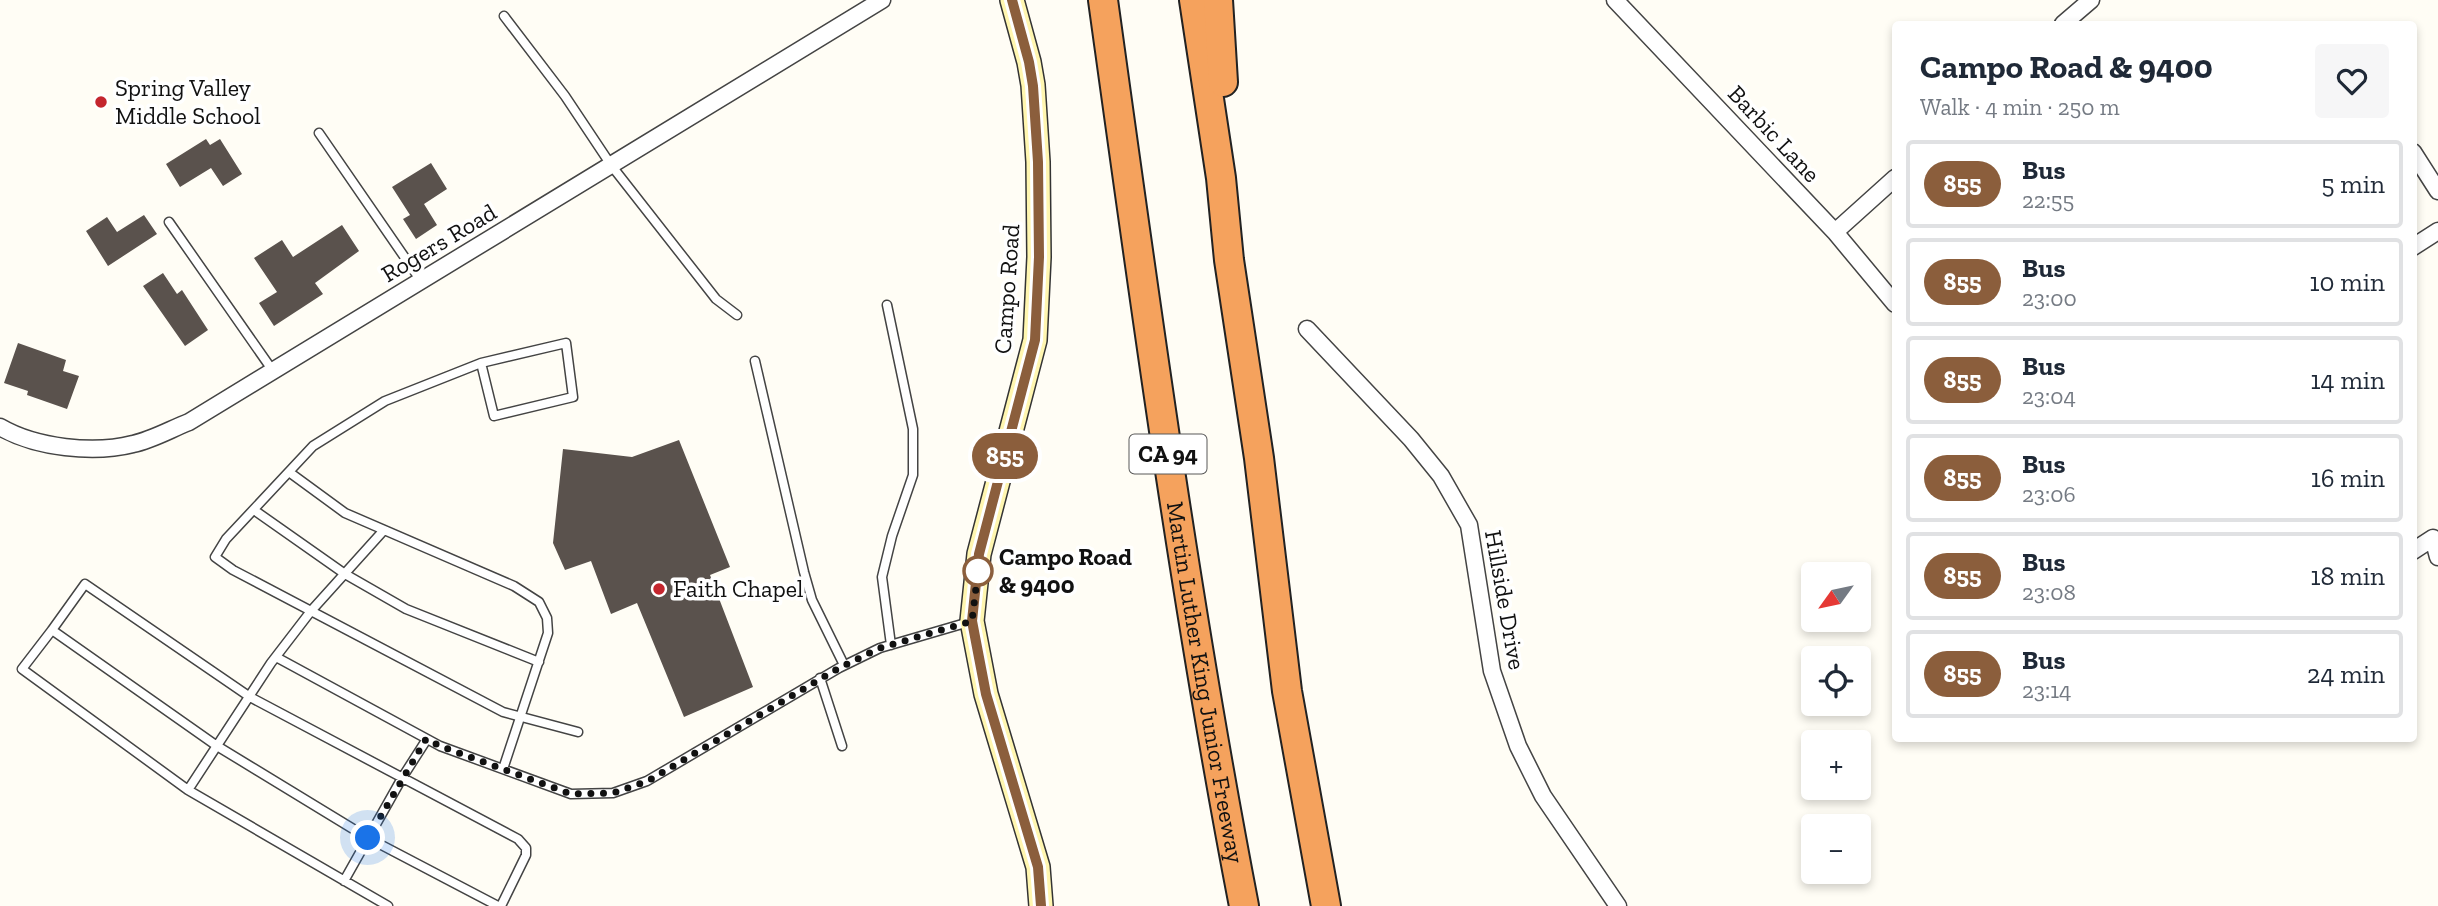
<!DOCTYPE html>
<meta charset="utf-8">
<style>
body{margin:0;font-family:"Zilla Slab",serif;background:#f6f6f7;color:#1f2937;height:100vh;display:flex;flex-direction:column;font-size:26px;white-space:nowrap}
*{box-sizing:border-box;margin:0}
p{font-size:23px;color:#747a83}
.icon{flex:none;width:38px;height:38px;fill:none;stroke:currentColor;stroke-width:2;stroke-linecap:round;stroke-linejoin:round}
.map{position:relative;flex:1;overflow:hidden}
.drawer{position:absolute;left:1892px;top:21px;width:525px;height:721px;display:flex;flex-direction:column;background:#fff;border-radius:7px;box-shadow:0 4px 10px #0003}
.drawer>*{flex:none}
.badge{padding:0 14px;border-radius:23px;font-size:24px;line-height:46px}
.needle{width:46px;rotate:237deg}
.fabs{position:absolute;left:1801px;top:562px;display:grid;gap:14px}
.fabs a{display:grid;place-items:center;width:70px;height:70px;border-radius:7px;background:#fff;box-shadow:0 4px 10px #0003;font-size:35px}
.you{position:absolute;width:35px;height:35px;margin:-18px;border:5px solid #fff;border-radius:50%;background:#1a73e8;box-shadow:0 0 0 10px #1a73e833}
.map>.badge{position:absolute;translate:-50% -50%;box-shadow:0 0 0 4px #fff}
.round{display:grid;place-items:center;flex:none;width:74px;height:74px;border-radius:7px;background:#f6f6f7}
.headline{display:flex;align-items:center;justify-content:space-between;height:119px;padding:0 28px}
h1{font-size:33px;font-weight:800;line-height:52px}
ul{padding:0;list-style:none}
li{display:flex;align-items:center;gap:21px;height:88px;margin:0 14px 10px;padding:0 14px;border:4px solid #e0e1e3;border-radius:7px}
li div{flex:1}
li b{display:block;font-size:26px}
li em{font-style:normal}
li .badge{min-width:77px;font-weight:700;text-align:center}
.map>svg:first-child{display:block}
.building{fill:#5a524d}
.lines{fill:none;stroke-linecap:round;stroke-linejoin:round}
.lane-casing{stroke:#444;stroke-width:11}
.street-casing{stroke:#444;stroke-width:19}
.secondary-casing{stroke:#333;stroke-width:26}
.highway-casing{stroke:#222;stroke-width:32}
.lane{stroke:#fff;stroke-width:8}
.street{stroke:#fff;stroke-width:16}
.secondary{stroke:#fff6b0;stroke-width:23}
.highway{stroke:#f5a25d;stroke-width:28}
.line-casing{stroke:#fff;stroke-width:16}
.line{stroke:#8b5e3c;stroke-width:10}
.walk{stroke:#111;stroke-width:7;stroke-dasharray:0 12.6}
.poi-dot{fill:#c4262e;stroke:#fff;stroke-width:2.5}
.stop-dot{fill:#fff;stroke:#8b5e3c;stroke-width:3.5}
.labels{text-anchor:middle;stroke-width:7;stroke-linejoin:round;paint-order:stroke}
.shield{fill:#fff;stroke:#585858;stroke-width:2}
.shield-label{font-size:23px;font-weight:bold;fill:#111}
.poi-label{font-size:24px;fill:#111;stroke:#fff;text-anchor:start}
.street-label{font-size:24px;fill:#111;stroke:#fff}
.stop-label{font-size:24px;font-weight:bold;fill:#111;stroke:#fff;text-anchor:start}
</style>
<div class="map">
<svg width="2438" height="906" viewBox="0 0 2438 906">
<rect width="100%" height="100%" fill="#fffdf5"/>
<path class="building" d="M206,139l4,6 10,-6 22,35 -19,12 -12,-18 -31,19 -14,-23z
M431,163l16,26 -23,15 13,21 -21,14 -13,-20 7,-4 -18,-28z
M144,215l13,19 -49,32 -22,-35 21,-14 10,15z
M342,225l17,26 -44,32 8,11 -49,32 -15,-23 18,-11 -23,-34 28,-18 11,17z
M163,273l14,21 5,-4 26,40 -23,16 -42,-60z
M18,343l48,17 -3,11 16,5 -12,33 -40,-14 1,-4 -24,-8z
M679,440l51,127 -20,8 43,112 -69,30 -47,-114 -26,11 -20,-53 -26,9 -12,-27 10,-94 69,8z"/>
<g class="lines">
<defs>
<path id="lane" d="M504,16l61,80 46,69 105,134 21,16
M319,133l102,148
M169,222l104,149
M887,305l26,124v46l-21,61 -10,41 9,68
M566,343l7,54 -79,19 -13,-53z
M755,361l49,211 8,28 32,65
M481,363l-96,38 -72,45 -87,93 -11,18 18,13 270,142 75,20
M289,472l56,41 169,73 25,16 8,16 1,15 -45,136
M254,510l91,64 61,35 133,53
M384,530l-73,81 -40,52 -83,127 200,116
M52,630l-30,39 166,121
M276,657l164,89 131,48 42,-1 34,-12 192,-113 41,-20 89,-26
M820,678l22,68
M344,881l58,-103 25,-39
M498,906l-130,-68 -151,-92 -165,-116 33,-46 165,113 268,142 8,9v7l-25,51"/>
<path id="street" d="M1615,0l220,232 60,72
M2063,24l28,-24
M2413,152l25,39
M1835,232l60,-54
M2413,247l25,-16
M1307,329l104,110 30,37 28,49 23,146 26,75 25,50 75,110
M0,427c36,21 94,27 133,17 19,-4 38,-15 56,-22l693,-422
M2413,551l20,-13 5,19"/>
<path id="secondary" d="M1012,0l17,62 4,23 5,77 1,95 -4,83 -56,214 -7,67 14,73 52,173 3,39"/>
<g id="highway">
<path id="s1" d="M1103,0c42,303 83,606 141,906"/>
<path d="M1194,0l27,178 8,82 30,198 28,233 39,215"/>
<path d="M1218,0l5,82"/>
</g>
</defs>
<use href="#lane" class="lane-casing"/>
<use href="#street" class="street-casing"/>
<use href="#secondary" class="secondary-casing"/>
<use href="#highway" class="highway-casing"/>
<use href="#lane" class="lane"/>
<use href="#street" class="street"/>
<use href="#secondary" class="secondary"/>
<use href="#highway" class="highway"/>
</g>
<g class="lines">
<defs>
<path id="line" d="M1012,0l17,62 4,24 5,76 1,95 -4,83 -56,214 -7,67 14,73 52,173 3,39"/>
</defs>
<use href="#line" class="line-casing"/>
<use href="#line" class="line"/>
<path class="walk" d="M368,838l58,-99 14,7 131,48 42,-1 35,-12 191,-113 41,-20 92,-27 6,-50"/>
</g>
<g class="poi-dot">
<circle cx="101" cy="102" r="7"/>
<circle cx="659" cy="589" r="7"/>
</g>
<circle class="stop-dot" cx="978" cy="571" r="14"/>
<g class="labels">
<rect class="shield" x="1129.5" y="434.5" width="77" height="39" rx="5"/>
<g class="shield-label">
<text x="1168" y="462">CA 94</text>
</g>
<g class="poi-label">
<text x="115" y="96">Spring Valley<tspan x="115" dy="28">Middle School</tspan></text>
<text x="673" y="597">Faith Chapel</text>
</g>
<g class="street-label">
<text transform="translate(1774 134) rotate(47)" y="8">Barbic Lane</text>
<text transform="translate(439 243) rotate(-31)" y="8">Rogers Road</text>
<text transform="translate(1007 289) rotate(-86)" y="8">Campo Road</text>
<text transform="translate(1505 600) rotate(80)" y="8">Hillside Drive</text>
<text dy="8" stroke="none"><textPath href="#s1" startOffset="690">Martin Luther King Junior Freeway</textPath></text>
</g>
<g class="stop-label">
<text x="999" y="565">Campo Road<tspan x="999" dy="28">&amp; 9400</tspan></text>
</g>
</g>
</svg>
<div class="fabs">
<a><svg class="needle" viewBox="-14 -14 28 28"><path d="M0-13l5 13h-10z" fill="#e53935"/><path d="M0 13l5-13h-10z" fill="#747a83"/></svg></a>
<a><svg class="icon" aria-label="locate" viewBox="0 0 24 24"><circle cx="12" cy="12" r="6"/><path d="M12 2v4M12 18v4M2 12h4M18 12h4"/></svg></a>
<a>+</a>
<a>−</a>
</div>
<div class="you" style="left:368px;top:838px"></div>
<b class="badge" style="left:1005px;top:456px;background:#8b5e3c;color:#fff">855</b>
<section class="drawer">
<div class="headline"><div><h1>Campo Road &amp; 9400</h1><p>Walk · 4 min · 250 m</p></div><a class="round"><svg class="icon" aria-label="heart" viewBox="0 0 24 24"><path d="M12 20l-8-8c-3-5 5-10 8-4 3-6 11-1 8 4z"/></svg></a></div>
<ul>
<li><span class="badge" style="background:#8b5e3c;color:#fff">855</span><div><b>Bus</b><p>22:55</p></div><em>5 min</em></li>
<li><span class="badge" style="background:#8b5e3c;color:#fff">855</span><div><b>Bus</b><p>23:00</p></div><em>10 min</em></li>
<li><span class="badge" style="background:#8b5e3c;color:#fff">855</span><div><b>Bus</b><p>23:04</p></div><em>14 min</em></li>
<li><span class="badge" style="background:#8b5e3c;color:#fff">855</span><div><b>Bus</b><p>23:06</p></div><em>16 min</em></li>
<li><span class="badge" style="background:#8b5e3c;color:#fff">855</span><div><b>Bus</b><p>23:08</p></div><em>18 min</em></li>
<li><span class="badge" style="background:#8b5e3c;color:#fff">855</span><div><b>Bus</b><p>23:14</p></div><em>24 min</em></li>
</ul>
</section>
</div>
